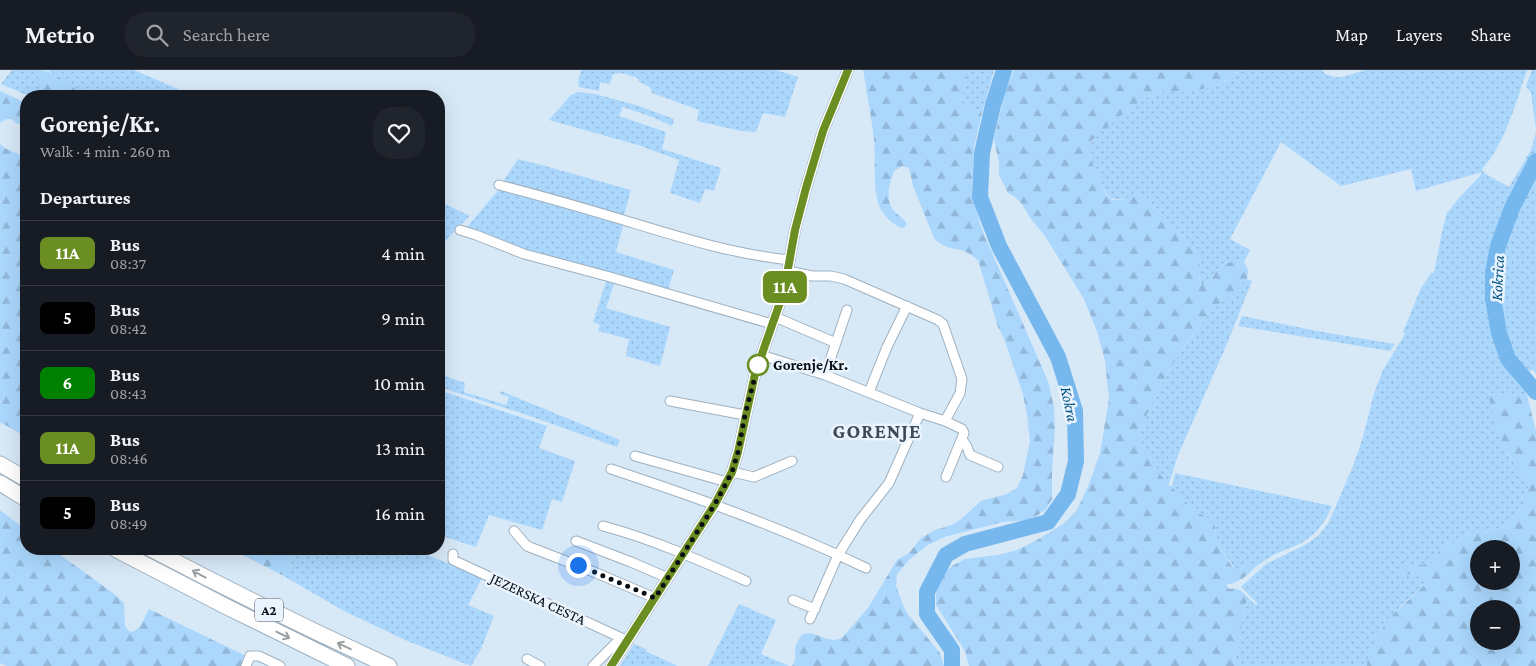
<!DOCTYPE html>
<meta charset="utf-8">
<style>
body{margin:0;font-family:"Crimson Pro",serif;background:#20242c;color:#f1f3f6;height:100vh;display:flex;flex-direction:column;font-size:19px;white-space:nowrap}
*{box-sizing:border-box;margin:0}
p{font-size:16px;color:#9ea1a6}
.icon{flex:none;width:28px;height:28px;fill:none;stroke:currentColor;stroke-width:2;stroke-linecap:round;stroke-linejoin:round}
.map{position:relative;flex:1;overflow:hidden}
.side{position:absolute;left:20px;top:20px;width:425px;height:465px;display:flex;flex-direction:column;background:#171b24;border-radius:20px;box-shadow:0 5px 20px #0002}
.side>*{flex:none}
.badge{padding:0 10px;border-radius:8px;font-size:18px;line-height:32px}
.buttons{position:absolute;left:1470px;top:470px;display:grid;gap:10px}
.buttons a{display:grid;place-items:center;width:50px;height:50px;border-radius:50%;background:#171b24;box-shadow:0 5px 20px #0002;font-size:25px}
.you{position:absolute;width:25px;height:25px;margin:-12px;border:4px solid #fff;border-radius:50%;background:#1a73e8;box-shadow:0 0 0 8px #1a73e833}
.map>.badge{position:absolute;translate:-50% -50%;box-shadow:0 0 0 2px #fff}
h2{padding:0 20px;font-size:19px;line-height:45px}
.round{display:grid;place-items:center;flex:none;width:52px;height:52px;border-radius:20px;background:#20242c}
.summary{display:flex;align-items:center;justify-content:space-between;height:85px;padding:0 20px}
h1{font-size:24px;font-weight:700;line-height:38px}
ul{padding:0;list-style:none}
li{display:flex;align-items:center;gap:15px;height:65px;padding:0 20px;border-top:1px solid #363941}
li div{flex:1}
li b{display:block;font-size:19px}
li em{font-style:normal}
li .badge{min-width:55px;font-weight:700;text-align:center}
header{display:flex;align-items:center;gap:30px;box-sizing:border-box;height:70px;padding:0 25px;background:#171b24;border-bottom:1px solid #363941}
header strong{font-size:24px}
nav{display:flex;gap:28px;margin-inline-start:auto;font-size:18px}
.search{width:350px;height:45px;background:#20242c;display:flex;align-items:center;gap:12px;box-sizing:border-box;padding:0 18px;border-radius:20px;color:#9ea1a6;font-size:19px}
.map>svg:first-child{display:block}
.grass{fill:url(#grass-dots)}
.forest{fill:url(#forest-firs);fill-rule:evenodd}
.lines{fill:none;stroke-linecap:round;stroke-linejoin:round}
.river{stroke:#76b8ed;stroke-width:16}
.minor-casing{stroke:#9fb0be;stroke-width:11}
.tertiary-casing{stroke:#9fb0be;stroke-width:12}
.motorway-casing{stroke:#9fb0be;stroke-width:17}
.minor{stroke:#fff;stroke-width:9}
.tertiary{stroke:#fff;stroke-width:10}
.motorway{stroke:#fff;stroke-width:15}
.oneway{stroke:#9c9fa1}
.line-casing{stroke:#fff;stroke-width:11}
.line{stroke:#6b8e23;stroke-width:8}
.walk{stroke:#080e13;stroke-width:5;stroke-dasharray:0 9}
.stop-dot{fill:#fff;stroke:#6b8e23;stroke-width:2.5}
.labels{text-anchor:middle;stroke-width:5;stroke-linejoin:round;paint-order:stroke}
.shield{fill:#eaf4fe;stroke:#4c535a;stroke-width:1}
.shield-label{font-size:14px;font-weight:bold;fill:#080e13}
.stop-label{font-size:15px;font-weight:bold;fill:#080e13;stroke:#eaf4fe;text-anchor:start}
.street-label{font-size:15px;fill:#080e13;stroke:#eaf4fe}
.water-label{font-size:16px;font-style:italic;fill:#005282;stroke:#eaf4fe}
.district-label{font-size:20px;font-weight:bold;letter-spacing:1px;fill:#3c4a56;stroke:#eaf4fe}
</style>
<header>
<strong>Metrio</strong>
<div class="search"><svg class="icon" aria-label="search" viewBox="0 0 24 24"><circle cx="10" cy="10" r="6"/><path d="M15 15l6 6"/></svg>Search here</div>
<nav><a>Map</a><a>Layers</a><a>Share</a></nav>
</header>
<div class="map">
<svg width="1536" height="596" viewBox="0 0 1536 596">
<defs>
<pattern id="grass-dots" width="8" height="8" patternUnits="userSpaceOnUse" patternTransform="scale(1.25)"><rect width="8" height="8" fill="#abd7fd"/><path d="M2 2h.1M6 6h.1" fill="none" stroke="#92b7d8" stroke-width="1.8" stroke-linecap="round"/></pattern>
<pattern id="forest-firs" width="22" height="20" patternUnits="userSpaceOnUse" patternTransform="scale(1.25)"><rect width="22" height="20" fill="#abd7fd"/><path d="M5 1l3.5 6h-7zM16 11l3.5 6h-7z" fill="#92b7d8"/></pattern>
</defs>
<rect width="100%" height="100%" fill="#d7e8f7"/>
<path class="grass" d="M12,0h26c0,10 5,21 13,26h-22l-28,-12z
M48,0h86l60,26h-107l-8,-4z
M581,0h195l22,7 -13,40 -22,-4 -7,19 -15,-1 -44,-10 2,-11 -47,-17 -1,-5 -13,-7v-3l-17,-5 -8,1 -3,10 -10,-2 -1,9 -20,-4 -1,-5z
M968,0h26l-12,43 -19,-9 -2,-3z
M1242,0h79c15,14 28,4 45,0h161c-10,30 -23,76 -45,99l2,4 25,14 22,-37 5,-18v21l-23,44 -13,33 -9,42 -1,12 3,35 14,48 8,8 12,20 -39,-2 20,62 17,21 3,8v4l-4,5 -6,19 -12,13 -16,8 -10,-2 -10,2 -28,13 -10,17 -32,12 16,-1 8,2 1,8c-8,10 -15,13 -23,21 -11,11 -35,47 -35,61h-133l13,-69 9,8 2,-1 -17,-17 25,-23 39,-19 13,-9 11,-14 24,-56 10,-29 11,-44 9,-23 22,-36 -2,-2 17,-42 11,-17h3l9,-46 4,-14 12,-15 20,-21 3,-5 -66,19 -5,-22 -70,17 -60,-44 -51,97 20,11 -6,12c-5,-2 -8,-1 -12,0 -18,2 -14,15 -28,22h-3c-5,-13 3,-20 -7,-35l-50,-53c-28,1 -33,14 -46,-20 -4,-8 -11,-19 -9,-29 2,-12 48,-46 60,-51 3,-1 7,-3 11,-3 11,-3 22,-1 34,-2 6,-1 12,-3 18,-5 6,-1 13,-4 18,-7 4,-4 7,-7 12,-9z
M1532,0h4v59l-5,-36 -5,-7z
M577,22l18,2 41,11 38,14 -2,7 -20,-9 -29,-10 -4,9 47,16 -4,17 59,19 -7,23 -9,-2 -5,14 -30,-10 9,-33 -41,-15 -89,-25 22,-25z
M518,89l27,7 86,24 -8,28 -121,-35z
M1536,98v206l-3,-4 -6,2c-14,-6 -17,-17 -21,-31 -21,-63 -2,-117 30,-173z
M500,118l124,34 -8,30 58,18 -6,20 -127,-33 -74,-30z
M439,131l31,15 -16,15 -15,18z
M607,209l8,2 -9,27 64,19 -10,39 -34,-10 3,-17 -31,-8 2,-6 -7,-3z
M1247,209l5,2 -25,63 -49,111 -9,29 -4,-1 -23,-39 -4,-11 30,-62 18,-27 27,-36 17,-12 11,-12z
M1242,246l80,16 73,12 -5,7 -152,-25z
M439,304l26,9 -1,9 42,13 3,-8 -9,-3 1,-3 119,49 -3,7 -96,-34 -82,-26z
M439,320l108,36 -8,22 36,13 -13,41 -10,-3 -10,31 -53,-15 -13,32 -37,-12z
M1175,403l157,33 -6,13 -11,14 -13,10 -29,12 -18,12 -2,-2 -9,1 -4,3h-5l-18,-26 -2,-17c-15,-11 -34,-23 -43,-39z
M295,479h122l-1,2 67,25 -15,29 26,11 -13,33 -10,17 -66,-26 -61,-29 -62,-36 3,-5 5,-4z
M739,534l37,16 -15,34 28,12h-86h5z
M634,574l12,5 1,3 31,14h-58z"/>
<path class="forest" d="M38,0c20,0 32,19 49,26h-12l-9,-5 -2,3 1,2h-14c-10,-7 -14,-14 -13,-26z
M863,0h105l-7,31 2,3 19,9 -8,34 -2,43 8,34 6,15 62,142 6,26 1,21 -3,41v30l-6,10 -8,6 -11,5 -24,2 -59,15 -18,9 -17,14 -12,14 -1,12 7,19 4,8 33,40 4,13h-152c8,-11 -3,-17 11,-32l8,-1 16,6 8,1 7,-2 26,-30 29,-48 12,-7 12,-15 14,-8 17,-5 8,-5 21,-19 26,-7 10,-6 6,-13 7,-34 -3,-26 -4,-21 -19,-56 -6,-11 -20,-67c-4,-3 -9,-7 -14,-9 -13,-4 -20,-2 -30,-13l-21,-52 -4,-18 -6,-2 -8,4c-6,11 -10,29 -2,40 4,4 9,8 13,12v4l-3,2c-8,-1 -19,-12 -23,-20 -8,-19 -4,-48 -6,-69 -3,-23 -7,-46 -11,-69z
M1014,0h228l-5,2 -7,7 -16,7 -19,5 -34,1 -13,4 -21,14 -36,31 -2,7v8l17,39 7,5h7l19,-5 5,1 50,53 5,7 1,5 -1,19 2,4h3c15,-7 8,-19 28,-22 4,-1 7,-2 12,0l4,8 -1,9 -6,5 -11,12 -17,12 -27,36 -18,27 -30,62 4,11 23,38 7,5 3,4 19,19 17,10 4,6 2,17 14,22 4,4h5l8,-5 5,1 2,2c-10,11 -14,14 -29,18l3,4c8,-2 13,2 18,8l-13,69h-265l-4,-15 -29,-46v-12l5,-17 11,-10 13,-7 33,-4 19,-5 20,-10 26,-16 14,-14 12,-26 11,-31 9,-54 -4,-38 -8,-30 -13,-32 -39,-63 -14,-17 -9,-15 -7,-7 -7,-4 -9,-18v-12l-5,-23 11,-50z
M0,21l26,12v18l-3,4 -7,-2 -4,-4h-5l-7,4z
M0,74l5,4 21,10v279l-26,-15z
M1488,323l39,2 9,36v235h-169c0,-19 21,-48 35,-60 8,-8 16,-13 23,-22l-2,-8 -7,-2 -16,1 -2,-3 3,-4 31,-5 10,-17 28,-13 10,-2 10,2 16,-8 12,-13 6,-20 4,-4v-4l-3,-8 -7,-7 -16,-25 -5,-11zM1479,479h32v32h-32zM1479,539h32v32h-32z
M0,440l26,20v19h26l61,44 11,10 1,23 5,6c11,-1 14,-14 19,-23l97,47 -4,10h-235l-7,-3z
M231,479h64l-5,17 -5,4 -3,5z"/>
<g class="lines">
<path class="river" d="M1536,91l-24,47 -14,38 -5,27v26l6,34 9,26 28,33
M952,596v-16l-25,-36v-22l19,-37 19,-11 83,-22 20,-28 8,-33 -1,-50 -17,-54 -59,-111 -19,-49 2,-44 11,-48 11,-35"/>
<defs>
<path id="minor" d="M499,115c40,10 81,22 121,34 56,17 111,35 170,41
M460,160l16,5 48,19 86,23 162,47
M788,201l24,5h19l13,3 94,41 5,4 19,55 -2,14 -15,28
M775,247l61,26
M761,285l64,20 95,38 -31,70 -29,37 -22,35 -28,64
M825,305l22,-65
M869,322l18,-45 20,-41
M670,331l75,14
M920,343l25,8 17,8 2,4 -18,44
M962,369l5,8 3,8 28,12
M635,386l92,26
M611,399c87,29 172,59 255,99
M732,402l22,5 38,-16
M603,456c49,13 96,34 143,55
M514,461l13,15 67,26 61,26
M576,471l55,21 37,16
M453,484v6l175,81
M793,530l22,9
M527,589l13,7
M246,596l4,-10h9l21,10
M593,596l28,-28"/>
<path id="tertiary" d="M611,596l104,-162 17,-32 6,-20 17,-78 29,-83 11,-61 11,-42 17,-57 25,-61"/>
<path id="motorway" d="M0,394l26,15
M0,413l26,16
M115,479l110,57 122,60
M151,479c78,41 157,80 238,117"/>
</defs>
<use href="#minor" class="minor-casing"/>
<use href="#tertiary" class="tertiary-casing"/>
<use href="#motorway" class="motorway-casing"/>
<use href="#minor" class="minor"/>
<use href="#tertiary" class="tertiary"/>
<use href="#motorway" class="motorway"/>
</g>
<defs><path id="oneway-shaft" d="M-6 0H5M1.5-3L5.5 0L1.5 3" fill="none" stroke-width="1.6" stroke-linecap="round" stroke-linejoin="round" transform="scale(1.25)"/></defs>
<g class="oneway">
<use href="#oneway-shaft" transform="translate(199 504) rotate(-152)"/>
<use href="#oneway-shaft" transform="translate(283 565) rotate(26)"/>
<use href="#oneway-shaft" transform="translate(344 576) rotate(-155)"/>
</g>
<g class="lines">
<defs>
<path id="line" d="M611,596l104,-162 17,-32 6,-20 17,-78 29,-83 11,-61 11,-42 17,-57 25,-61"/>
</defs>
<use href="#line" class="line-casing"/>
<use href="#line" class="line"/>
<path class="walk" d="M578,495l77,33 60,-94 17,-32 6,-20 7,-37 13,-50"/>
</g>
<circle class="stop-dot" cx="758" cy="295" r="10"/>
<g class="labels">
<rect class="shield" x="255" y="528.5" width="28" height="23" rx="4"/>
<g class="shield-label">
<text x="269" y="545">A2</text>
</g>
<g class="stop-label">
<text x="773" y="300">Gorenje/Kr.</text>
</g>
<g class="street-label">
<text transform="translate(538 529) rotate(25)" y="5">JEZERSKA CESTA</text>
</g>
<g class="water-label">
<text transform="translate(1497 208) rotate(-87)" y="6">Kokrica</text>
<text transform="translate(1070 334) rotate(78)" y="6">Kokra</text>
</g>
<g class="district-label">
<text x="877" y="368">GORENJE</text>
</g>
</g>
</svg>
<div class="buttons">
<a>+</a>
<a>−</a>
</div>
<div class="you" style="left:578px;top:495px"></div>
<b class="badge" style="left:785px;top:217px;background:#6b8e23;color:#fff">11A</b>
<section class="side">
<div class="summary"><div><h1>Gorenje/Kr.</h1><p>Walk · 4 min · 260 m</p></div><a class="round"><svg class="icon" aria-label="heart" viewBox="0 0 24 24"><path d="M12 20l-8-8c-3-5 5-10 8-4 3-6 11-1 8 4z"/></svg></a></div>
<h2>Departures</h2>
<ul>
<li><span class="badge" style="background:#6b8e23;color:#fff">11A</span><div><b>Bus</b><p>08:37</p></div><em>4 min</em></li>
<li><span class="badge" style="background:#000;color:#fff">5</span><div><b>Bus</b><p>08:42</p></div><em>9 min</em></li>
<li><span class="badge" style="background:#008000;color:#fff">6</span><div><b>Bus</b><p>08:43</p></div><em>10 min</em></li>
<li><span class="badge" style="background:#6b8e23;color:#fff">11A</span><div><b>Bus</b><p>08:46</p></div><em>13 min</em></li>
<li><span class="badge" style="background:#000;color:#fff">5</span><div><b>Bus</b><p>08:49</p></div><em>16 min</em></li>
</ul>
</section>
</div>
